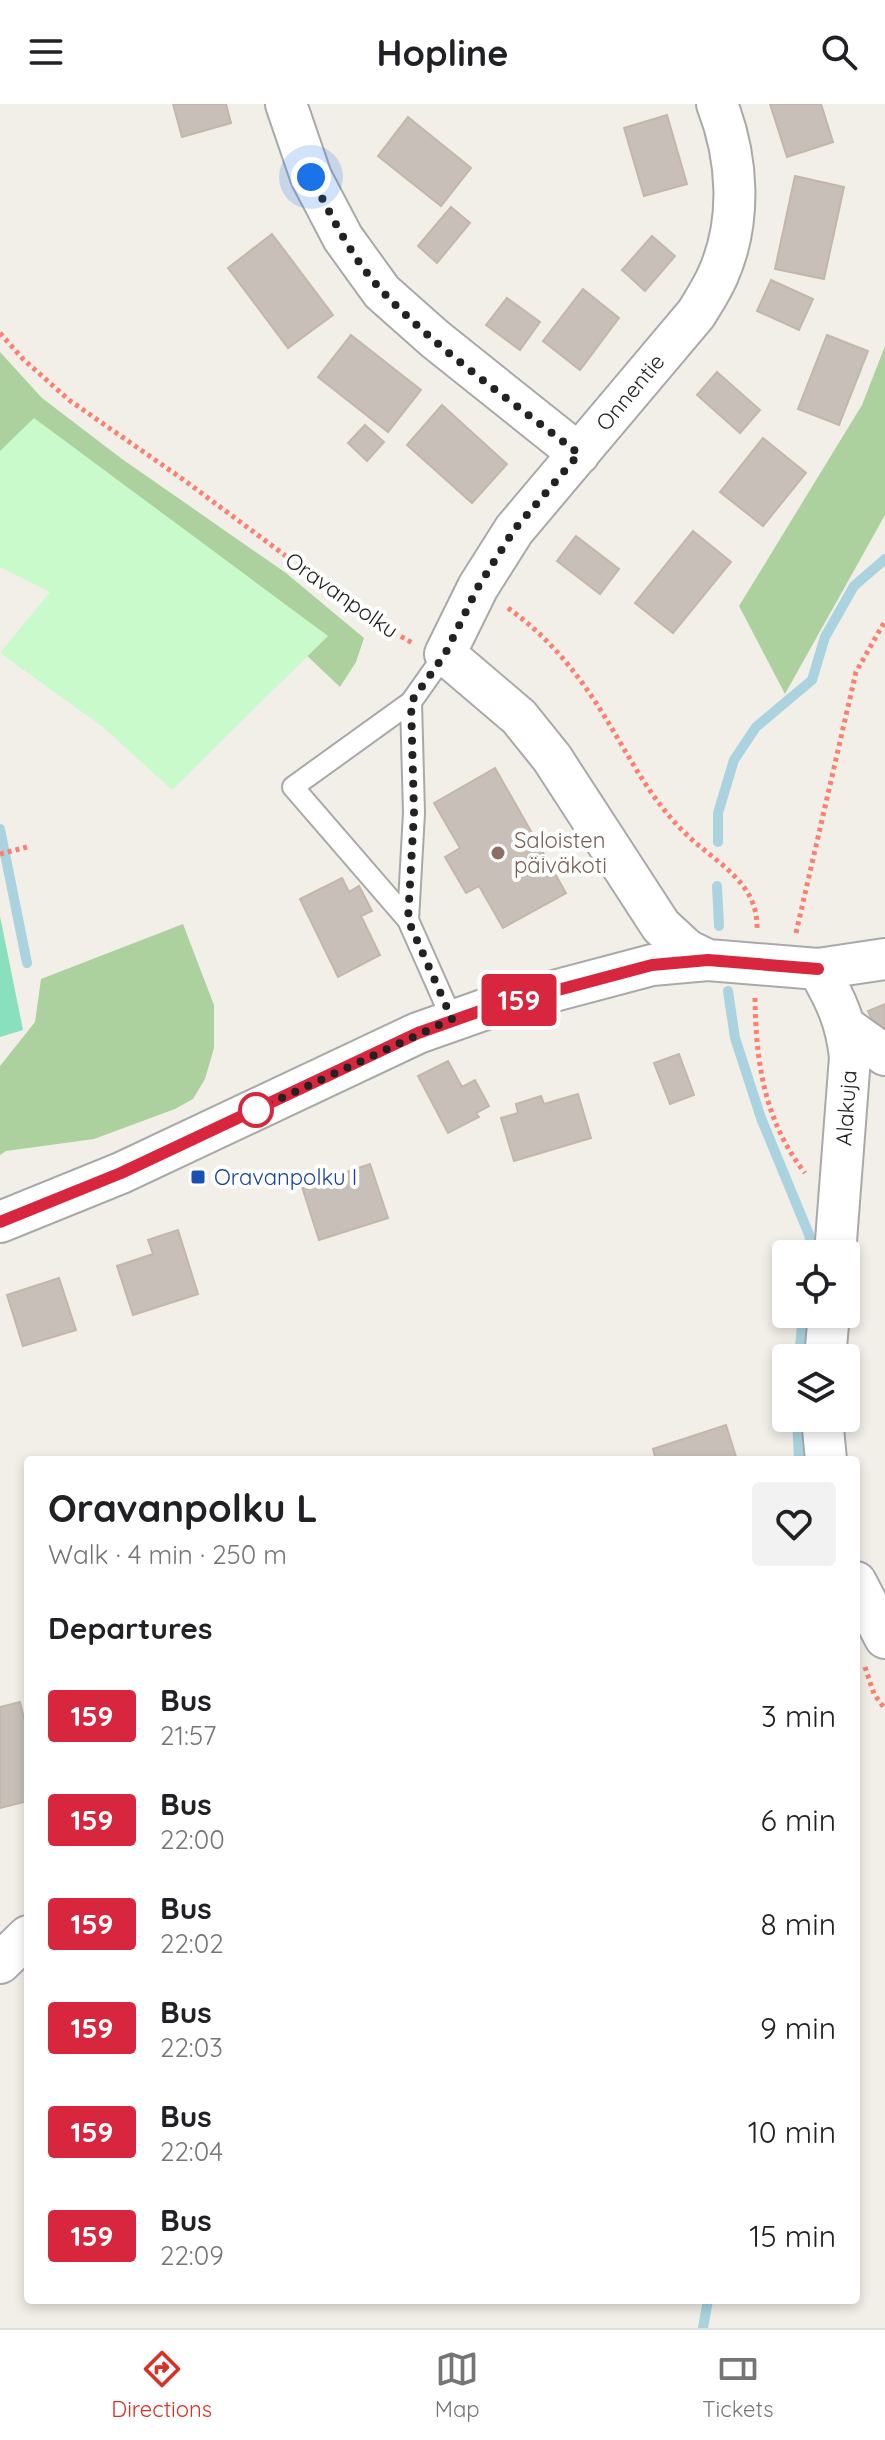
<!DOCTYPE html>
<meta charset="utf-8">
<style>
body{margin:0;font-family:Quicksand,sans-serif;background:#f2f2f2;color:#202124;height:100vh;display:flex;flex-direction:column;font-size:30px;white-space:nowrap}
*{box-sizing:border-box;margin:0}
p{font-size:26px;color:#757577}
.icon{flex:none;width:44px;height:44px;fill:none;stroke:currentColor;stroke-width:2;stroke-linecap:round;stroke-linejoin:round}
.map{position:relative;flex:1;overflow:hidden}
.panel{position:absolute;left:24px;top:1352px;width:836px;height:848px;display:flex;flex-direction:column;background:#fff;border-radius:8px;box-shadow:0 4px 12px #0003}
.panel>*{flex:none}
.badge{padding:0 16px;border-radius:6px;font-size:28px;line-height:52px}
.tools{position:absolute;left:772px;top:1136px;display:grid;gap:16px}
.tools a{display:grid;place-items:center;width:88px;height:88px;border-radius:8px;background:#fff;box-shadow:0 4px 12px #0003;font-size:40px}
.you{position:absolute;width:40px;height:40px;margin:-20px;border:6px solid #fff;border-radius:50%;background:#1a73e8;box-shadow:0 0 0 12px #1a73e833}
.map>.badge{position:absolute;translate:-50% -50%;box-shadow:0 0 0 4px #fff}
h2{padding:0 24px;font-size:30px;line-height:72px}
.round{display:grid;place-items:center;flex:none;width:84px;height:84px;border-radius:8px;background:#f2f2f2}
.overview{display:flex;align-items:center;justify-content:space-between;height:136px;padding:0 24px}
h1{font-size:38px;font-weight:700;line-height:60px}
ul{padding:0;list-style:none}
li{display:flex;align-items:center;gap:24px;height:104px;padding:0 24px}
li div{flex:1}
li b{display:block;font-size:30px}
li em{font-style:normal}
li .badge{min-width:88px;font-weight:700;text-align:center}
header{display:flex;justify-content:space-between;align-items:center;height:104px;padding:0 24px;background:#fff;font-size:36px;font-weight:700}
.dock{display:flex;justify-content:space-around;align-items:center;height:112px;border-top:2px solid #e0e0e0;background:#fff;font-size:22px;color:#757577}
.dock a{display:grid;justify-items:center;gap:4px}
.dock .active{color:#d93025}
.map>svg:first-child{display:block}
.forest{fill:#add19e}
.park{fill:#c8facc}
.pitch{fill:#88e0be}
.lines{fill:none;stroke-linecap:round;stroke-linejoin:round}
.stream{stroke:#aad3df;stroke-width:10}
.building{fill:#c7bfb8;stroke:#c4b6ab;stroke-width:2}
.service-casing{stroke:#a9a9a9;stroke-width:24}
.minor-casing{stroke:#a9a9a9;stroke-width:44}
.path{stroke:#fa8072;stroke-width:5;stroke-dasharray:4 4;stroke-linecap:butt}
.service{stroke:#fff;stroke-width:20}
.minor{stroke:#fff;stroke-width:40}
.line-casing{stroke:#fff;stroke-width:18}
.line{stroke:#d7263d;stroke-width:12}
.walk{stroke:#222;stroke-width:8;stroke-dasharray:0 14.4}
.education-dot{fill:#8d6e63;stroke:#fff;stroke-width:3}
.stop-dot{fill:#fff;stroke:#d7263d;stroke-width:4}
.transit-dot{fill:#1a4fb4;stroke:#fff;stroke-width:3}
.labels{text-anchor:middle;stroke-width:8;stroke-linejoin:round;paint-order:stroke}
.street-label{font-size:22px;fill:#222;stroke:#fff}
.education-label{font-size:22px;fill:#785e54;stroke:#fff;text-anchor:start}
.transit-label{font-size:22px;fill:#164399;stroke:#fff;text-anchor:start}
</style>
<header><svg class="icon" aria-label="menu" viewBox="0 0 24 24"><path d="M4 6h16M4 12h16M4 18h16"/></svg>Hopline<svg class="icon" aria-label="search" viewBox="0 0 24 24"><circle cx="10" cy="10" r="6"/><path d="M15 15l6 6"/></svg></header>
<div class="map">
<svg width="885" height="2224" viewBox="0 0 885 2224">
<rect width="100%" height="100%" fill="#f2efe9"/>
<path class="forest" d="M885,242v169l-100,179 -46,-88 123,-201z
M0,248l42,46 80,61 164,114 78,65 -8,24 -16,25 -37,-35 -303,-150z
M183,820l31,81v43l-9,31 -12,20 -18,10 -81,30 -88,12 -6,4v-89l35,-44 6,-43z"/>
<path class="park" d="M34,314l294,218 -156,154 -69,-63 -103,-74 50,-61 -50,-25v-116z"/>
<path class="pitch" d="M0,812l23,114 -23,7z"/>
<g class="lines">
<path class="stream" d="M0,725l27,134
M718,738v-29l16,-53 22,-33 56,-47 13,-43 29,-51 31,-27
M717,782l2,40
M728,887l7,47 26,80 49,119 -2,17
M799,1254l4,-44
M797,1314l2,42
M703,2224l5,-28"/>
</g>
<path class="building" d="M173,0h53l5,19 -49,14z
M770,0h51l12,38 -46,15z
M667,11l20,69 -43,12 -20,-68z
M408,13l63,51 -30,38 -63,-50z
M795,72l49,11 -20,92 -49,-10z
M451,103l19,16 -33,40 -19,-17z
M272,130l61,81 -45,33 -60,-80z
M652,132l23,20 -30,35 -23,-21z
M771,176l42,19 -14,31 -42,-19z
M583,185l36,29 -39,52 -37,-29z
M507,194l33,24 -20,28 -34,-25z
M351,231l70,55 -33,42 -70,-55z
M827,231l41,16 -29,74 -41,-16z
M717,268l43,38 -20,23 -43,-38z
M442,301l65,59 -35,39 -65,-58z
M365,321l19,17 -17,19 -19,-18z
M763,334l43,35 -43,53 -43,-34z
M693,427l38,31 -58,71 -38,-30z
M576,432l43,33 -19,25 -43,-33z
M495,664l71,125 -63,35 -24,-42 -13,7 -21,-36 15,-9 -26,-45z
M342,774l7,14 10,-6 13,25 -11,5 19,39 -42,22 -38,-78z
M885,900v39l-2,1 -15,-33z
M679,950l15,41 -24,9 -16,-41z
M448,957l14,26 13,-7 14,26 -13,7 3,4 -31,16 -30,-57z
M578,990l13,44 -77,23 -13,-43 17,-5 -2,-9 25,-8 3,8z
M370,1060l18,54 -69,22 -17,-53z
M178,1126l20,64 -65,21 -16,-49 36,-12 -5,-14z
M59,1174l17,52 -53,16 -16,-51z
M726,1321l11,35h-81l-3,-11z
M20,1598l8,33v66l-28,7v-101z"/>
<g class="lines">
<defs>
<path id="service" d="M445,550l-34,48 -118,85 115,133 44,99
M408,816l6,-107 -3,-111"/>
<path id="minor" d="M286,0l25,73 32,61 39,54 53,47 144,115
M708,856l-21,-10 -26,-24 -109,-168 -33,-41 -74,-63 33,-67 36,-57 182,-216c8,-13 16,-25 22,-39 24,-54 20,-117 -1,-171
M818,865c18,31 28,52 32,88l-15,197
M847,924l38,27
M0,1118l121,-49 297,-140 68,-24 166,-44 56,-5 110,9 67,-10
M825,1254l4,-44
M822,1314l4,42
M856,1478l29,56
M0,1859l28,-27"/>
</defs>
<use href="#service" class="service-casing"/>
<use href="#minor" class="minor-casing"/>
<path class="path" d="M0,229l23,26 46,41 115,80 185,138 45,26
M508,504c32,23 57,50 80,83 33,47 54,99 95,140 30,31 75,49 74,97
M0,750l27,-7
M796,829l60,-261 29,-51
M755,894c1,65 9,122 50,175
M865,1563l9,27 11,15"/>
<use href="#service" class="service"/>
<use href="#minor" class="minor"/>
</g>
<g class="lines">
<defs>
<path id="line" d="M0,1118l121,-49 297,-140 68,-24 166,-44 56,-5 110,9"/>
</defs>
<use href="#line" class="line-casing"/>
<use href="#line" class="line"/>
<path class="walk" d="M256,1006l196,-91 -44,-99 6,-107 -3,-111 34,-48 33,-67 36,-57 65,-76c-63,-50 -141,-103 -196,-162 -31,-33 -51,-75 -72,-115"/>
</g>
<circle class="education-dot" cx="498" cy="749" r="8"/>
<circle class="stop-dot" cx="256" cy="1006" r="16"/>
<rect class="transit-dot" x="190" y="1065" width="16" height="16" rx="4"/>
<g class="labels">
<g class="street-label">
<text transform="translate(630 288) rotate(-50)" y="8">Onnentie</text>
<text transform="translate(342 491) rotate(35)" y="8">Oravanpolku</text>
<text transform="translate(846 1004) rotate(-86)" y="8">Alakuja</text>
</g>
<g class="education-label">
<text x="514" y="744">Saloisten<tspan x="514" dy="25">päiväkoti</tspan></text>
</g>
<g class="transit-label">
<text x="214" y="1081">Oravanpolku I</text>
</g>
</g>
</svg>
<div class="tools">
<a><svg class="icon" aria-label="locate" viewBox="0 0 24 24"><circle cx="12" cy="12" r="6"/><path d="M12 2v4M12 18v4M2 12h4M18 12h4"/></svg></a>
<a><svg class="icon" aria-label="layers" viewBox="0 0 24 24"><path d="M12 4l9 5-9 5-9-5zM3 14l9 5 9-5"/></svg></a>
</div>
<div class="you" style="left:311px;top:73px"></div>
<b class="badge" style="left:519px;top:896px;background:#d7263d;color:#fff">159</b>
<section class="panel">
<div class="overview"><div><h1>Oravanpolku L</h1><p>Walk · 4 min · 250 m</p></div><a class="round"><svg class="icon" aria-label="heart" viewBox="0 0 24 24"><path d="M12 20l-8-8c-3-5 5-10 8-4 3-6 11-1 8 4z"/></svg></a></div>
<h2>Departures</h2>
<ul>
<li><span class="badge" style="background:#d7263d;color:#fff">159</span><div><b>Bus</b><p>21:57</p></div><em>3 min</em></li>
<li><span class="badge" style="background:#d7263d;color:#fff">159</span><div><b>Bus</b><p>22:00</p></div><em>6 min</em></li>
<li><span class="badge" style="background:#d7263d;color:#fff">159</span><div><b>Bus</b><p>22:02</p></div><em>8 min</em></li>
<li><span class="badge" style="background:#d7263d;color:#fff">159</span><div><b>Bus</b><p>22:03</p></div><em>9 min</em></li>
<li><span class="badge" style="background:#d7263d;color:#fff">159</span><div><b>Bus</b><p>22:04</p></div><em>10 min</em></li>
<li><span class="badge" style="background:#d7263d;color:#fff">159</span><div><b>Bus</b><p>22:09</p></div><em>15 min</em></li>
</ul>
</section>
</div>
<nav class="dock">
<a class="active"><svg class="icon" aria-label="directions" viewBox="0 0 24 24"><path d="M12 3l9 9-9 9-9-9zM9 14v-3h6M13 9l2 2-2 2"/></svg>Directions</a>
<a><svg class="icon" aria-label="map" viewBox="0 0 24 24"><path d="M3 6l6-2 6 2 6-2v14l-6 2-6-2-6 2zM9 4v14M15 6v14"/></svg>Map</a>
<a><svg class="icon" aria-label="tickets" viewBox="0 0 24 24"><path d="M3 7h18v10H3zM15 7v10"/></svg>Tickets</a>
</nav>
